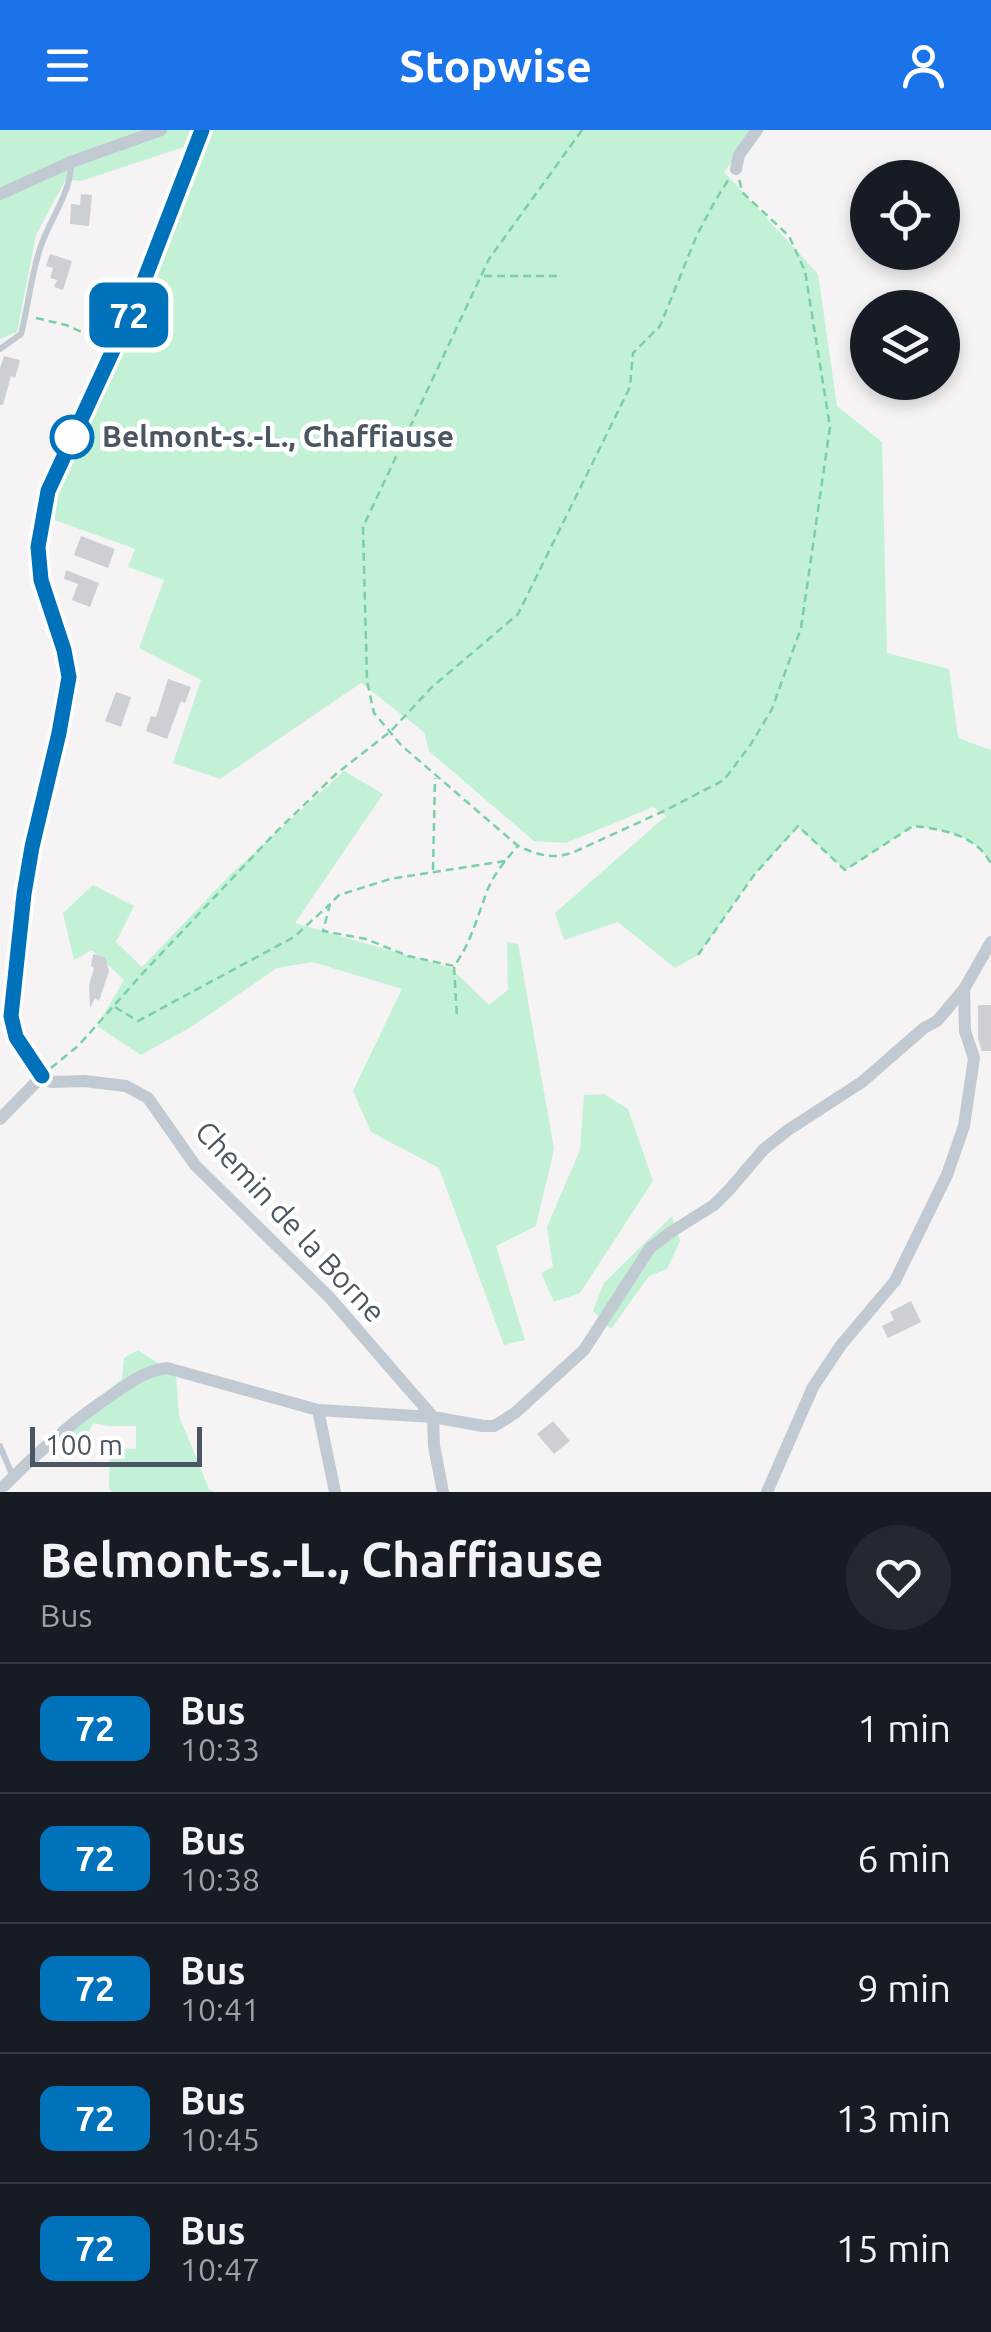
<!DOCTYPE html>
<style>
body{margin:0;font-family:Ubuntu,sans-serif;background:#242831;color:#f1f3f6;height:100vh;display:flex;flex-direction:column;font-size:38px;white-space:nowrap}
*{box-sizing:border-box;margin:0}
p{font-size:32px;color:#9ea1a6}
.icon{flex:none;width:55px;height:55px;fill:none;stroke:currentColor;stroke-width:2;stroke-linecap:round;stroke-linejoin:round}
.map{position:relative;height:1362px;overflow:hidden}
.drawer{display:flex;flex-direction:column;background:#171b24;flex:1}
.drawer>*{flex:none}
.badge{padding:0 20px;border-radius:15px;font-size:35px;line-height:65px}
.buttons{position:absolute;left:850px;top:30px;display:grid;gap:20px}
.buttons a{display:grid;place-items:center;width:110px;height:110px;border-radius:50%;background:#171b24;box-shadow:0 5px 15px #0003;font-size:50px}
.scale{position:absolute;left:30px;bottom:25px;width:172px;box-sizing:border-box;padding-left:10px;border:5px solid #4a5661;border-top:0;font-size:28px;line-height:35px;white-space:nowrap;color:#4a5661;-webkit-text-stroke:8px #fff;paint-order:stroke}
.map>.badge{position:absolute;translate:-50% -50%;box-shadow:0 0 0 5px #fff}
.round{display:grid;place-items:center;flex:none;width:105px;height:105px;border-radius:52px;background:#242831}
.head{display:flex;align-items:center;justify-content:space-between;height:170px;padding:0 40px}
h1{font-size:48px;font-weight:600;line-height:75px}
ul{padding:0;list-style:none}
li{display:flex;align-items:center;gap:30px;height:130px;padding:0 40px;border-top:2px solid #363941}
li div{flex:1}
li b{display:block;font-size:38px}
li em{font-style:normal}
li .badge{min-width:110px;font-weight:700;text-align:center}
header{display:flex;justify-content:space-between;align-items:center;height:130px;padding:0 40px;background:#1a73e8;color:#fff;font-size:45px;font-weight:600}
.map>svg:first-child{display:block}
.green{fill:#c3f1d5}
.building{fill:#cdcfd5}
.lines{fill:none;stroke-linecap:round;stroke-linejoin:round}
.path{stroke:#7ad0a6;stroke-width:2.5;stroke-dasharray:8 5;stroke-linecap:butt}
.lane{stroke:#c1cad2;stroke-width:6}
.street{stroke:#c1cad2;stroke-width:12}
.line-casing{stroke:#fff;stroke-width:22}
.line{stroke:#0072bc;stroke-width:15}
.stop-dot{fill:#fff;stroke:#0072bc;stroke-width:5}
.labels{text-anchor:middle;stroke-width:9;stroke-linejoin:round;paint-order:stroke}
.stop-label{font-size:30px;font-weight:bold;fill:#4a5661;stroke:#fff;text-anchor:start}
.street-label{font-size:30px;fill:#4a5661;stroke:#fff}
</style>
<header><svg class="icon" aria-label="menu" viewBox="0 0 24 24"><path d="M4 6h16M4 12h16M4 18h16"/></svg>Stopwise<svg class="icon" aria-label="person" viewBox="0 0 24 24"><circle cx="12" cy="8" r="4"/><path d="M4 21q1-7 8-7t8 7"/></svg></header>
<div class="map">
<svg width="991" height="1362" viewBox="0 0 991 1362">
<rect width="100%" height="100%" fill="#f5f3f3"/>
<path class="green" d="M0,0h757l-33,42 94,102 19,132 45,36 5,211 62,16 9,69 33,12v114c-14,-29 -49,-35 -78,-38l-68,44 -47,-43 -44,48 -56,80 -23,13 -57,-46 -54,18 -9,-27 111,-97 -13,-9 -87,36 -32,-2 -105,-90 -5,-19 -63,-49 -141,96 -47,-16 28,-83 -62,-32 25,-68 -36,-13 7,-18 -80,-29 -1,-19 26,-63 72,-154 50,-138 -9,-2 -112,37 -15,-2 -30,56 -19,97 -17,7z
M344,641l39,23 -88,129 156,45 38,37 19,-15 -1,-48 11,2 36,205 -18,77 -40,20 29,94 -21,5 -65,-177 -68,-36 -18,-41 49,-102 -89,-27 -36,6 -86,59 -50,28 -44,-29 27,-46 -32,-30 -18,10 -11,-47 30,-28 41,21 -18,36 26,25 89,-93z
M604,964l24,15 25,72 -73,112 -26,9 -13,-29 12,-6 -6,-40 33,-77 4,-55z
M672,1086l8,25 -13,28 -18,7 -38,53 -18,-18 11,-28z
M138,1220l38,25 3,41 30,73 6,3h-103l-3,-4 1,-40 26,1v-23h-27l-16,-3 -6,13 -18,4 -1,-18 54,-43 2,-21z"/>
<path class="building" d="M81,64l11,1 -3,31 -19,-2 1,-20 9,1z
M50,124l22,7 -9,29 -9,-3 3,-7 -7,-2 3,-10 -7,-2z
M4,226l16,4 -5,18 -4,-2 -8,29h-3v-37z
M81,406l34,13 -7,19 -34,-13z
M66,440l33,13 -9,24 -18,-7 6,-16 -14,-5z
M168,549l23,8 -6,16 -4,-2 -14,38 -21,-8 5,-15 5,1z
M116,562l15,5 -10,30 -16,-6z
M93,824l12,3 4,14 -10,30 -4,-3 -5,10 -1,-23 5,-17 -3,-2z
M978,875h13v46h-9l-4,-12z
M911,1171l10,21 -33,16 -6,-12 12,-6 -4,-8z
M553,1291l17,20 -16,13 -17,-20z"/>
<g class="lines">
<path class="path" d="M582,0l-93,129 -126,268 4,154 7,32 27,32 117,101c20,9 35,14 56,6l90,-41 60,-31 27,-36 21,-35 29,-81 29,-201 -25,-156 -16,-35 -47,-44 -3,-14
M484,146h74
M36,188l30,7 38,17
M505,731l-115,18 -51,16 -9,9 -7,27 43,8 42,17 46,10c16,-21 23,-48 32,-72 6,-18 19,-33 31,-47
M433,740l2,-92
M698,825l56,-80 44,-49 47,44 68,-44c29,3 64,9 78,38
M454,837l3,50
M115,877l23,14 156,-84 35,-32
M51,938l28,-23 63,-71 134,-142 60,-58 55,-43 40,-43 87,-74 112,-227 3,-34 27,-27 37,-91 18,-34 14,-22"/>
<path class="lane" d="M0,219l21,-15c8,-30 10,-62 21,-91 10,-27 29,-51 29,-80
M0,1316l13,31"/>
<path class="street" d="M736,39l3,-14 18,-25
M0,64l71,-32 90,-32
M42,946l-26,-39 -5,-21 5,-63 16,-106 27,-114 10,-56 -5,-27 -23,-70 -2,-33 9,-56 90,-195 64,-166
M42,946l9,6 33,-1 42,5 22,12 47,67 135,133 103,119
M0,989l42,-43
M318,1280l17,82
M433,1287l1,29 9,46
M0,1357l4,-1c34,-34 68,-65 108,-91 18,-13 33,-24 55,-27l151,42 115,7 50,9h11l7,-4 14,-9 69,-63 66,-102 21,-16 43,-27 15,-15 35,-41 24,-19 74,-48 62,-54 13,-7 27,-32 27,-47
M767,1362l46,-105 28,-42 54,-64 52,-106 17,-49 10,-68 -9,-27 -1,-42"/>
</g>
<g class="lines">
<defs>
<path id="line" d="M42,946l-26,-39 -5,-21 13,-122 8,-47 27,-114 10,-56 -5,-27 -23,-70 -3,-33 10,-56 90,-195 64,-166"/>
</defs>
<use href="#line" class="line-casing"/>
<use href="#line" class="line"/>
</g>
<circle class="stop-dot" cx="72" cy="307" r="20"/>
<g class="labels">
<g class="stop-label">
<text x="102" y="317">Belmont-s.-L., Chaffiause</text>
</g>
<g class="street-label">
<text transform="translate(290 1092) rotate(47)" y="10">Chemin de la Borne</text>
</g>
</g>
</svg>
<div class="buttons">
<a><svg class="icon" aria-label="locate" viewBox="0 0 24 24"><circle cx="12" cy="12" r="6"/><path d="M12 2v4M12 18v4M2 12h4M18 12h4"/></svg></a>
<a><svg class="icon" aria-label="layers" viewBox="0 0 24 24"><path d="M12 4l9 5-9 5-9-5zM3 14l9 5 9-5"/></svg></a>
</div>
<div class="scale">100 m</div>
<b class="badge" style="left:129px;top:185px;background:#0072bc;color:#fff">72</b>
</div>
<section class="drawer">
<div class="head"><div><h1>Belmont-s.-L., Chaffiause</h1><p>Bus</p></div><a class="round"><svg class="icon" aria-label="heart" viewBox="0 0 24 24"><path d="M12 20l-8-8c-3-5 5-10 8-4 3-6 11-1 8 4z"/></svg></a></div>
<ul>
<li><span class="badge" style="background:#0072bc;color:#fff">72</span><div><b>Bus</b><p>10:33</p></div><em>1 min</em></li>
<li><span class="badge" style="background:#0072bc;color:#fff">72</span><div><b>Bus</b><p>10:38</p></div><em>6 min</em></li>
<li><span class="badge" style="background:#0072bc;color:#fff">72</span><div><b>Bus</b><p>10:41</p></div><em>9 min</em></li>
<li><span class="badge" style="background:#0072bc;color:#fff">72</span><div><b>Bus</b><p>10:45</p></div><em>13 min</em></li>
<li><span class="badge" style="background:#0072bc;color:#fff">72</span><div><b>Bus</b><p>10:47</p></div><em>15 min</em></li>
</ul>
</section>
